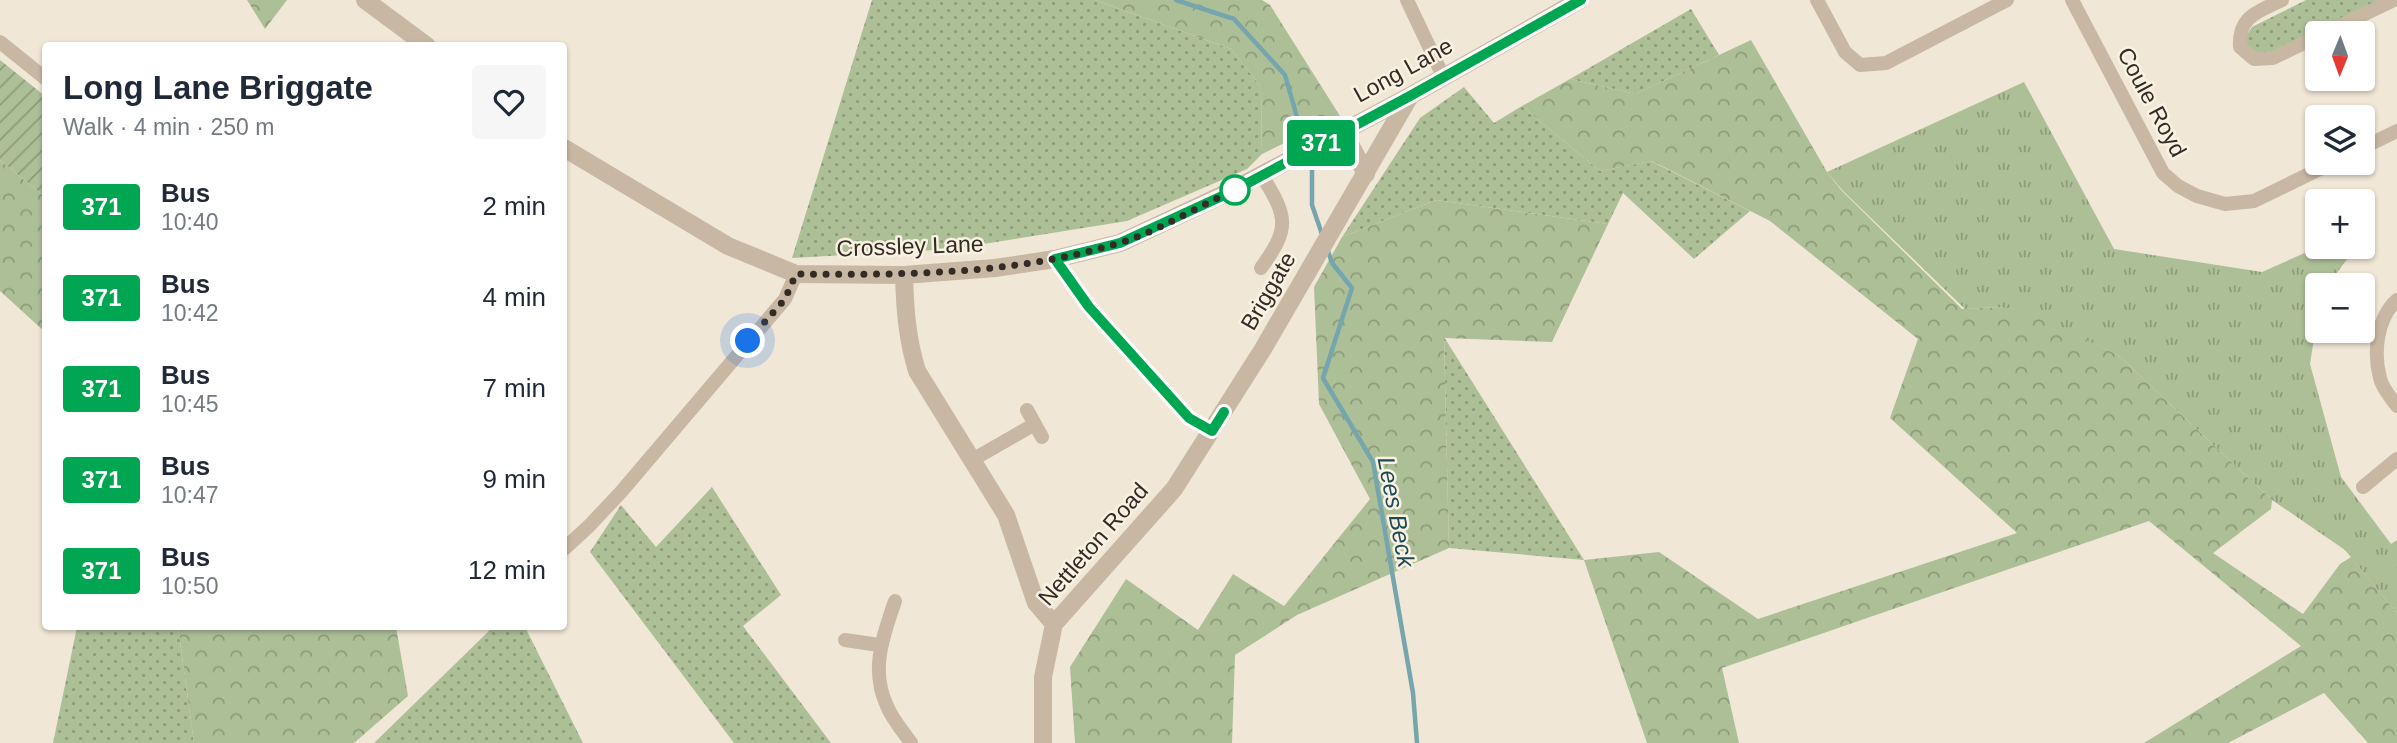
<!DOCTYPE html>
<meta charset="utf-8">
<style>
body{margin:0;font-family:Arial,sans-serif;background:#f6f6f7;color:#1f2937;height:100vh;display:flex;flex-direction:column;font-size:26px;white-space:nowrap}
*{box-sizing:border-box;margin:0}
p{font-size:23px;color:#747a83}
.icon{flex:none;width:38px;height:38px;fill:none;stroke:currentColor;stroke-width:2;stroke-linecap:round;stroke-linejoin:round}
.map{position:relative;flex:1;overflow:hidden}
.details{position:absolute;left:42px;top:42px;width:525px;height:588px;display:flex;flex-direction:column;background:#fff;border-radius:7px;box-shadow:0 2px 5px #0004}
.details>*{flex:none}
.badge{padding:0 14px;border-radius:5px;font-size:24px;line-height:46px}
.needle{width:46px;rotate:181deg}
.buttons{position:absolute;left:2305px;top:21px;display:grid;gap:14px}
.buttons a{display:grid;place-items:center;width:70px;height:70px;border-radius:7px;background:#fff;box-shadow:0 2px 5px #0004;font-size:35px}
.you{position:absolute;width:35px;height:35px;margin:-18px;border:5px solid #fff;border-radius:50%;background:#1a73e8;box-shadow:0 0 0 10px #1a73e833}
.map>.badge{position:absolute;translate:-50% -50%;box-shadow:0 0 0 4px #fff}
.round{display:grid;place-items:center;flex:none;width:74px;height:74px;border-radius:7px;background:#f6f6f7}
.summary{display:flex;align-items:center;justify-content:space-between;height:119px;padding:0 21px}
h1{font-size:33px;font-weight:700;line-height:52px}
ul{padding:0;list-style:none}
li{display:flex;align-items:center;gap:21px;height:91px;padding:0 21px}
li div{flex:1}
li b{display:block;font-size:26px}
li em{font-style:normal}
li .badge{min-width:77px;font-weight:700;text-align:center}
.map>svg:first-child{display:block}
.grass{fill:url(#grass-dots)}
.forest{fill:url(#forest-crowns)}
.park{fill:url(#park-tufts)}
.garden{fill:url(#garden-furrows)}
.lines{fill:none;stroke-linecap:round;stroke-linejoin:round}
.stream{stroke:#75a5ad;stroke-width:4.5}
.minor{stroke:#c8b8a3;stroke-width:14}
.tertiary{stroke:#c8b8a3;stroke-width:18}
.line-casing{stroke:#fff;stroke-width:16}
.line{stroke:#00a651;stroke-width:10}
.walk{stroke:#332b25;stroke-width:7;stroke-dasharray:0 12.6}
.stop-dot{fill:#fff;stroke:#00a651;stroke-width:3.5}
.labels{text-anchor:middle;stroke-width:5;stroke-linejoin:round;paint-order:stroke}
.street-label{font-size:23px;fill:#332b25;stroke:#f9f1e2}
.water-label{font-size:24px;font-style:italic;fill:#1b4a54;stroke:#f9f1e2}
</style>
<div class="map">
<svg width="2397" height="743" viewBox="0 0 2397 743">
<defs>
<pattern id="grass-dots" width="8" height="8" patternUnits="userSpaceOnUse" patternTransform="scale(1.75)"><rect width="8" height="8" fill="#adbf97"/><path d="M2 2h.1M6 6h.1" fill="none" stroke="#8d9b7b" stroke-width="1.8" stroke-linecap="round"/></pattern>
<pattern id="forest-crowns" width="20" height="18" patternUnits="userSpaceOnUse" patternTransform="scale(1.75)"><rect width="20" height="18" fill="#adbf97"/><path d="M2 6a3 3 0 1 1 6 0M12 15a3 3 0 1 1 6 0" fill="none" stroke="#8d9b7b"/></pattern>
<pattern id="park-tufts" width="24" height="20" patternUnits="userSpaceOnUse" patternTransform="scale(1.75)"><rect width="24" height="20" fill="#adbf97"/><path d="M3 7l-1-3M5 7V3M7 7l1-3M15 17l-1-3M17 17v-4M19 17l1-3" fill="none" stroke="#8d9b7b"/></pattern>
<pattern id="garden-furrows" width="10" height="10" patternUnits="userSpaceOnUse" patternTransform="scale(1.75)"><rect width="10" height="10" fill="#adbf97"/><path d="M-1 1l2-2M0 10L10 0M9 11l2-2" fill="none" stroke="#8d9b7b"/></pattern>
</defs>
<rect width="100%" height="100%" fill="#f1e7d6"/>
<path class="grass" d="M872,0h223l136,49 30,38 1,67 -15,15 -120,52 -175,28 -160,9z
M2306,0h75l-114,54 -6,1 -14,-6 -2,-11 7,-11z
M1691,9l28,46 -83,39 -66,-15z
M1464,87l30,36 28,-17 78,65 51,-10 99,50 -56,48 -71,-66 -15,31 -172,-24 -94,37 78,-119z
M1444,337l140,223 -135,-12z
M712,487l69,108 -38,31 88,117h-97l-144,-191 31,-47 35,42z
M77,627h101l16,116h-141z
M493,627h32l58,116h-209z"/>
<path class="forest" d="M247,0h40l-22,29z
M1095,0h167l8,5 70,111 -78,38 -1,-67 -30,-38z
M1751,40l76,132 14,18 121,119 37,-2 28,4 91,44 154,145 -1,9 -58,44 90,61 37,-50 11,-7 46,56v130h-29l-44,-50 -96,50h-84l157,-97 -152,-125 -427,147 17,75h-92l-63,-183 75,-8 99,67 259,-86 -127,-115 28,-79 -148,-118 -118,-60 -52,10 -78,-65 48,-27 66,15z
M0,160l45,37v135l-45,-41z
M1436,200l172,24 -56,118 -108,-4 5,210 -152,67 -62,40 -3,88h-157l-5,-76 56,-88 72,51 35,-56 51,32 86,-107 -51,-95 -5,-117 28,-50z
M178,627h218l12,69 -54,47h-160z"/>
<path class="park" d="M2024,82l90,167 148,23 56,-25h38l-28,38h-11v34l-7,45 31,113 50,67 6,-4v73l-52,-63 -73,-50 -154,-145 -94,-44 -25,-4 -34,2 -123,-119 -15,-18z"/>
<path class="garden" d="M0,60l45,36v101l-45,-37z"/>
<g class="lines">
<path class="stream" d="M1176,0l58,19 51,56 20,70
M1309,157l3,12v36l11,32
M1327,248l5,15 20,25 -29,90 50,84 40,231 4,50"/>
<path class="minor" d="M1407,0l36,76
M1817,0l28,52 15,13 26,-2 121,-63
M2072,0l91,173 15,13 19,10 28,8 29,-3 78,-38
M2282,0c-24,12 -44,16 -42,47l14,12 19,-1 44,-21
M2325,33l69,-33
M0,42l46,37
M2362,148l35,-17
M1055,259l34,48 100,111 23,13
M1261,268c29,-40 27,-51 1,-92
M2397,300c-20,18 -24,52 -17,78 2,10 11,20 17,28
M1027,410l15,27
M972,460l63,-36
M2363,487l34,-28
M564,549l25,-23 32,-34 164,-193 11,-25
M895,601c-12,35 -25,69 -8,105 5,13 16,25 24,37
M845,640l34,5"/>
<path class="tertiary" d="M365,0l62,46
M1343,131l23,43
M564,148l164,98 68,28 108,1 91,-7 60,-9 65,-16 113,-53 177,-94 170,-96
M904,275c1,35 3,63 13,96l89,144 30,88 18,21
M1043,743v-66l11,-53 120,-135 89,-140 147,-253"/>
</g>
<g class="lines">
<defs>
<path id="line" d="M1224,412l-12,19 -23,-13 -100,-111 -34,-48 65,-16 113,-52 177,-95 171,-96"/>
</defs>
<use href="#line" class="line-casing"/>
<use href="#line" class="line"/>
<path class="walk" d="M748,341l37,-42 11,-25c108,1 218,1 323,-31 40,-12 77,-36 116,-53"/>
</g>
<circle class="stop-dot" cx="1235" cy="190" r="14"/>
<g class="labels">
<g class="street-label">
<text transform="translate(1403 70) rotate(-29)" y="8">Long Lane</text>
<text transform="translate(2152 102) rotate(62)" y="8">Coule Royd</text>
<text transform="translate(910 246) rotate(-2)" y="8">Crossley Lane</text>
<text transform="translate(1268 291) rotate(-60)" y="8">Briggate</text>
<text transform="translate(1093 544) rotate(-49)" y="8">Nettleton Road</text>
</g>
<g class="water-label">
<text transform="translate(1396 512) rotate(79)" y="8">Lees Beck</text>
</g>
</g>
</svg>
<div class="buttons">
<a><svg class="needle" viewBox="-14 -14 28 28"><path d="M0-13l5 13h-10z" fill="#e53935"/><path d="M0 13l5-13h-10z" fill="#747a83"/></svg></a>
<a><svg class="icon" aria-label="layers" viewBox="0 0 24 24"><path d="M12 4l9 5-9 5-9-5zM3 14l9 5 9-5"/></svg></a>
<a>+</a>
<a>−</a>
</div>
<div class="you" style="left:748px;top:341px"></div>
<b class="badge" style="left:1321px;top:143px;background:#00a651;color:#fff">371</b>
<section class="details">
<div class="summary"><div><h1>Long Lane Briggate</h1><p>Walk · 4 min · 250 m</p></div><a class="round"><svg class="icon" aria-label="heart" viewBox="0 0 24 24"><path d="M12 20l-8-8c-3-5 5-10 8-4 3-6 11-1 8 4z"/></svg></a></div>
<ul>
<li><span class="badge" style="background:#00a651;color:#fff">371</span><div><b>Bus</b><p>10:40</p></div><em>2 min</em></li>
<li><span class="badge" style="background:#00a651;color:#fff">371</span><div><b>Bus</b><p>10:42</p></div><em>4 min</em></li>
<li><span class="badge" style="background:#00a651;color:#fff">371</span><div><b>Bus</b><p>10:45</p></div><em>7 min</em></li>
<li><span class="badge" style="background:#00a651;color:#fff">371</span><div><b>Bus</b><p>10:47</p></div><em>9 min</em></li>
<li><span class="badge" style="background:#00a651;color:#fff">371</span><div><b>Bus</b><p>10:50</p></div><em>12 min</em></li>
</ul>
</section>
</div>
